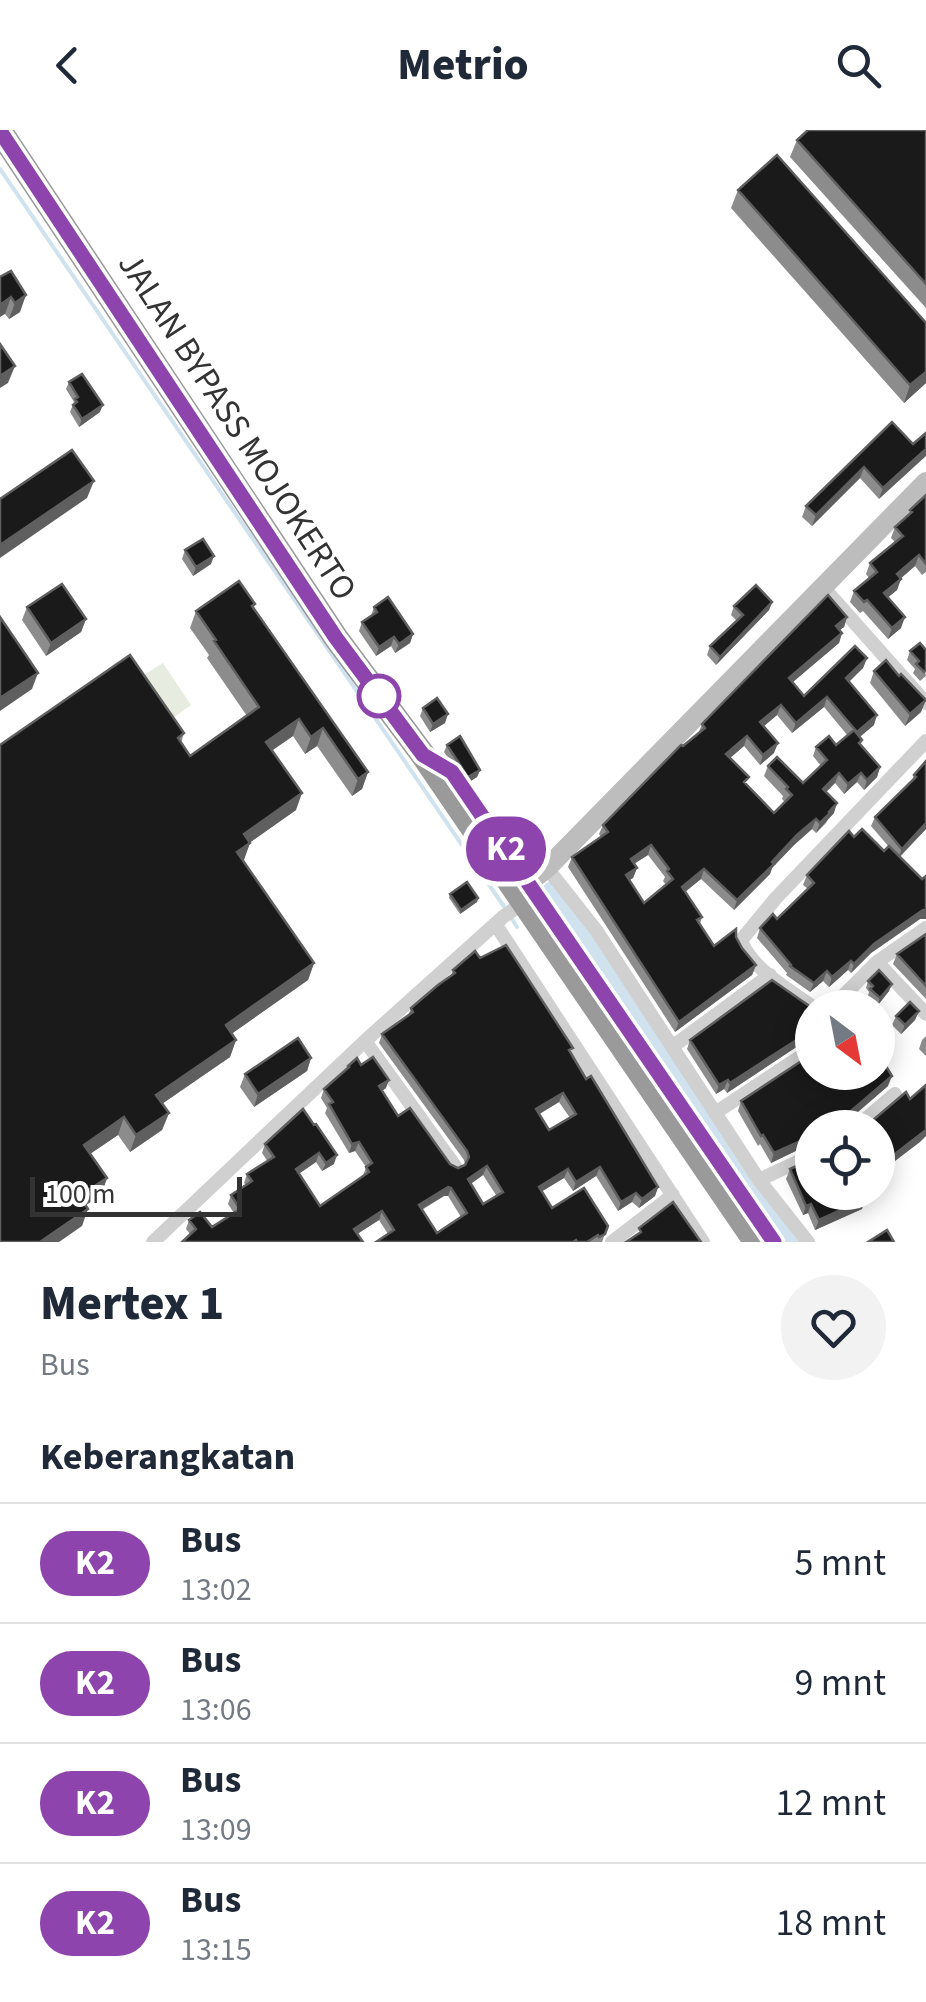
<!DOCTYPE html>
<html lang="id">
<style>
body{margin:0;font-family:"Source Sans 3",sans-serif;background:#f2f2f3;color:#1f2937;height:100vh;display:flex;flex-direction:column;font-size:38px;white-space:nowrap}
*{box-sizing:border-box;margin:0}
p{font-size:32px;color:#747a83}
.icon{flex:none;width:55px;height:55px;fill:none;stroke:currentColor;stroke-width:2;stroke-linecap:round;stroke-linejoin:round}
.map{position:relative;height:1112px;overflow:hidden}
.sheet{display:flex;flex-direction:column;background:#fff;flex:1}
.sheet>*{flex:none}
.badge{padding:0 20px;border-radius:32px;font-size:35px;line-height:65px}
.needle{width:65px;rotate:148deg}
.controls{position:absolute;left:795px;top:860px;display:grid;gap:20px}
.controls a{display:grid;place-items:center;width:100px;height:100px;border-radius:50%;background:#fff;box-shadow:0 5px 25px #0003;font-size:50px}
.scale{position:absolute;left:30px;bottom:25px;width:212px;box-sizing:border-box;padding-left:10px;border:5px solid #333;border-top:0;font-size:28px;line-height:35px;white-space:nowrap;color:#333;-webkit-text-stroke:8px #fff;paint-order:stroke}
.map>.badge{position:absolute;translate:-50% -50%;box-shadow:0 0 0 5px #fff}
h2{padding:0 40px;font-size:38px;line-height:90px}
.round{display:grid;place-items:center;flex:none;width:105px;height:105px;border-radius:52px;background:#f2f2f3}
.overview{display:flex;align-items:center;justify-content:space-between;height:170px;padding:0 40px}
h1{font-size:48px;font-weight:800;line-height:75px}
ul{padding:0;list-style:none}
li{display:flex;align-items:center;gap:30px;height:120px;padding:0 40px;border-top:2px solid #e0e1e3}
li div{flex:1}
li b{display:block;font-size:38px}
li em{font-style:normal}
li .badge{min-width:110px;font-weight:700;text-align:center}
header{display:flex;justify-content:space-between;align-items:center;height:130px;padding:0 40px;background:#fff;font-size:45px;font-weight:800}
.map>svg:first-child{display:block}
.green{fill:#e6ecdf}
.lines{fill:none;stroke-linecap:round;stroke-linejoin:round}
.stream{stroke:#cfe2ee;stroke-width:4}
.river{stroke:#cfe2ee;stroke-width:25}
.street{stroke:#d0d0d0;stroke-width:14}
.secondary{stroke:#bdbdbd;stroke-width:20}
.highway{stroke:#9a9a9a;stroke-width:25}
.wall{fill:#8c8c8c;fill-rule:evenodd}
.shaded-wall{fill:#5f5f5f}
.building{fill:#1a1a1a;stroke:#5f5f5f;stroke-width:2.5;fill-rule:evenodd}
.line-casing{stroke:#fff;stroke-width:22}
.line{stroke:#8e44ad;stroke-width:15}
.stop-dot{fill:#fff;stroke:#8e44ad;stroke-width:5}
.labels{text-anchor:middle;stroke-width:10;stroke-linejoin:round;paint-order:stroke}
.street-label{font-size:35px;fill:#333;stroke:#fff}
</style>
<header><svg class="icon" aria-label="back" viewBox="0 0 24 24"><path d="M15 5l-7 7 7 7"/></svg>Metrio<svg class="icon" aria-label="search" viewBox="0 0 24 24"><circle cx="10" cy="10" r="6"/><path d="M15 15l6 6"/></svg></header>
<div class="map">
<svg width="926" height="1112" viewBox="0 0 926 1112">
<rect width="100%" height="100%" fill="#fff"/>
<path class="green" d="M163,533l28,42 -18,13 -29,-43z"/>
<g class="lines">
<path class="stream" d="M0,39l505,739
M510,786l7,11"/>
<path class="river" d="M554,763l87,121 109,164 48,64"/>
<path class="street" d="M822,456l104,117
M547,738l49,62 163,250 49,62
M496,795l207,317
M877,832l49,-34
M814,878c-24,-18 -60,-37 -72,-65l1,-5 33,-40 150,-157
M831,878l46,-46 49,52
M365,911l90,125
M672,917l98,-72
M715,983l97,-64
M855,998l40,-34
M759,1050l53,-25
M153,1112l212,-201 138,-124 21,-15 14,-5
M612,1112l61,-47"/>
<path class="secondary" d="M517,762l30,-24 379,-386"/>
<path class="highway" d="M0,1l336,507 87,117 333,487"/>
</g>
<path class="wall" d="M926,0v178l-136,-151 7,-17z
M738,60l188,193 -22,20 -173,-195z
M0,147l20,35 -11,7 -4,-5z
M69,252l31,30 -21,15 -9,-15 4,-10 -8,-13z
M892,292l21,22 -34,55 -19,-21 -48,48 -10,-9 4,-11z
M926,365v77l-4,3 -7,-9 -14,12 -4,12 -9,7 13,31 -13,11 -25,-28 -3,2 -10,-11 4,-11 15,-13 -3,-4 4,-11 25,-21 -4,-4 4,-11 14,-12 1,-5z
M185,420l26,14 -18,12 -11,-17z
M772,472l-3,8 -53,55 -9,-10 3,-9 27,-25 -6,-6 3,-9z
M255,474l-1,3 114,165 -6,17 -10,7 -35,-50 -12,8 -12,-18 -21,14 24,60 -46,32 -7,19 71,102 -6,17 -76,53 4,7 -6,17 -68,47 7,9 -7,17 -32,22 -12,-17 -28,19 17,24 -6,17 -16,10 -3,21 -82,-481 184,-12 -3,10 9,13 57,-40 -40,-58 2,-3 -19,-27 6,-17z
M27,477l59,12 -5,13 -35,24 -24,-36z
M374,477l39,27 -3,9 -15,10 -4,-7 -15,10 -17,-25 3,-9 9,-6z
M847,487l-3,10 -5,3 3,3 -3,10 -47,39 12,14 63,-38 -4,10 -14,13 25,44 -14,12 2,3 -1,4 19,23 -3,10 -13,13 -7,-8 -13,12 -9,-11 -9,9 8,21 -6,6 -2,4 -10,10 -4,-4 -18,16 -22,23 -2,6 -36,36 -33,-31 -16,12 17,26 -2,7 14,22 22,-9 6,11 14,17 -4,10 -77,57 -107,-165 4,-10 29,-20 -2,-3 4,-9 80,-79 15,-12 4,-10zM824,577l24,29 -12,9 -20,2 -3,9 8,10 -18,17 -35,-17 -4,10 19,20 -1,3 3,3 -11,11 -28,-28 -16,-27 14,-12 16,19 14,-12 -10,-27 13,-11 15,18zM648,725l17,22 -2,4 3,4 -22,18 -15,-23 4,-2 4,-10 -3,-4z
M920,513l6,33 -6,5 -7,-8 2,-4 -8,-9 3,-9z
M874,541l47,41 -16,14 -35,-43z
M423,578l22,15 -15,9 -10,-16z
M447,615l33,25 -3,7 -11,7 -22,-32z
M926,631v68l-26,28 22,22 4,-3v43h-6l-49,34 -20,20 -3,-3 -19,17 -6,-6 -13,11 -24,-17 1,-2 -30,-35 3,-10 17,-9 31,-30 -5,-4 4,-10 47,-38 30,14 5,-4 -18,-21 4,-9 37,-36 2,-6z
M450,764l28,4 -1,4 -17,12 -11,-16z
M926,804v65l-33,-35 4,-10z
M480,828l91,95 87,134 -3,9 -16,12 -7,-6 -14,9 -22,-35 -23,15 -9,-13 -22,13 10,17 56,18 -6,16h-226l12,-8 -9,-14 -22,14h-167l-4,-5 3,-9 23,7 22,-14 -6,-9 3,-9 15,-10 -2,-2 3,-9 21,-12 -6,-9 3,-9 38,-35 31,55 -12,7 -6,-9 -17,11 21,33 43,-30 3,-9 -11,-16 -6,2 -24,-40 2,-5 -6,-10 3,-9 23,-20 1,-3 13,-1 25,23 -4,3 16,25 52,48 8,4 7,-3 -1,-5 -85,-117 3,-9 26,-18 3,-8 40,-32 2,-6zM559,972l11,16 -21,12 -10,-16zM483,1045l13,20 -13,9 -12,-20zM444,1066h4l13,21 -24,16 -15,-23z
M868,851l21,10 -11,14 -10,-9 1,-4 -3,-4z
M812,878v31l-5,1 -80,53 -3,-4 -8,5 -29,-45 3,-9z
M919,881l-4,9 -14,14 -9,-9 4,-9z
M926,906v20l-7,-7 3,-9z
M311,928l-4,13 -53,36 -14,-20 5,-13z
M888,956l-39,34 -37,8v17h-4l-37,18 -11,-19 -2,2 -20,-35 3,-10z
M790,1039l75,30 -3,10 -47,21 -7,-17 -5,2 -17,-36z"/>
<path class="shaded-wall" d="M26,165l-6,17 -11,7 6,-16z
M11,167l-6,17 -5,3v-12z
M15,236l-7,17 -8,5v-12z
M926,242v11l-22,20 6,-18z
M103,275l-3,7 -21,15 3,-8z
M926,319v7l-47,43 4,-11z
M864,337l-4,11 -48,48 4,-11z
M94,351l-7,17 -87,60v-13z
M919,425l-4,11 -22,19 4,-11z
M214,426l-3,8 -18,12 3,-9z
M901,449l-4,11 -17,14 4,-11z
M772,472l-3,8 -53,55 4,-8z
M847,487l-3,10 -12,9 4,-10z
M905,487l-4,11 -13,11 4,-11z
M86,489l-5,13 -35,24 5,-13z
M842,503l-3,10 -53,45 3,-10z
M413,504l-3,9 -15,10 4,-9z
M394,507l-3,9 -15,10 3,-9z
M867,528l-4,10 -20,20 3,-10z
M38,543l-6,16 -32,22v-13z
M827,567l-3,10 -32,26 4,-10z
M926,570l-5,12 -16,14 5,-12z
M781,575l-4,10 -20,17 3,-10z
M448,584l-3,9 -15,9 3,-8z
M877,585l-3,10 -21,17 4,-10z
M299,589l-6,17 -33,23 6,-17z
M323,598l-6,18 -12,8 6,-17z
M747,606l-3,10 -21,18 3,-10z
M778,613l-4,10 -14,12 3,-10z
M880,637l-3,10 -13,13 3,-10z
M480,640l-3,7 -11,7 2,-7z
M368,642l-6,17 -10,7 6,-17z
M839,643l-4,10 -16,16 4,-10z
M861,643l-4,9 -13,12 4,-10z
M302,663l-6,17 -58,41 6,-17z
M837,673l-3,10 -18,20 4,-10z
M816,689l-4,10 -18,16 -22,23 -2,6 -36,36 3,-10 60,-65z
M926,693v6l-28,29 4,-9z
M250,713l-6,17 -13,9 6,-17z
M651,715l-3,10 -21,13 4,-9z
M637,738l-4,10 -11,7 4,-10z
M704,739l-3,10 -22,18 3,-10z
M478,768l-1,4 -17,12 1,-4z
M923,780h3v9h-6l-49,34 -20,20 3,-9 20,-20z
M851,831l-3,9 -19,17 3,-10z
M314,833l-6,17 -88,62 6,-17z
M756,835l-4,10 -77,57 4,-10z
M827,841l-4,10 -13,11 4,-9z
M892,854l-3,7 -11,14 2,-7z
M919,881l-4,9 -14,14 4,-9z
M810,900h2v9l-5,1 -80,53 3,-10z
M236,910l-6,17 -80,55 6,-17z
M311,928l-4,13 -53,36 4,-13z
M892,946l-4,10 -41,35 4,-10z
M389,950l-3,8 -10,7 3,-9z
M728,950l-4,9 -8,5 3,-9z
M563,963l-4,9 -26,16 3,-9z
M169,983l-7,17 -32,22 6,-17z
M124,987l-6,18 -40,27 6,-17z
M926,1000v6l-6,6 -42,32v-7z
M812,1006v9h-4l-37,18 3,-10z
M359,1012l-4,9 -6,2 3,-9z
M319,1023l-3,9 -23,16 3,-9z
M337,1025l-3,9 -12,7 4,-8z
M487,1036l-4,9 -19,13 4,-9z
M600,1037l-4,9 -23,15 3,-9z
M568,1039l-4,9 -28,17 3,-8z
M107,1048l-6,17 -28,19 6,-18z
M448,1057l3,1 -3,8h-4l-29,17 4,-8z
M658,1057l-3,9 -16,12 3,-9z
M636,1063l-4,9 -14,9 3,-9z
M865,1069l-3,10 -47,21 4,-10z
M811,1074l-3,9 -5,2 3,-9z
M88,1079l-6,17 -23,16h-19z
M382,1081l-3,9 -28,18 3,-9z"/>
<path class="building" d="M808,0h118v154l-129,-144z
M777,25l149,168v49l-16,13 -172,-195z
M11,141l15,24 -11,8 -4,-6 -11,8v-28z
M0,214l15,22 -15,10z
M82,244l21,31 -21,14 -9,-14 4,-3 -2,-3 3,-2 -9,-15z
M892,292l21,22 13,-11v16l-43,39 -19,-21 -48,48 -10,-9z
M72,320l22,31 -94,64v-46z
M926,365v69l-7,-9 -22,19 4,5 -17,14 21,24 -13,11 -25,-28 -3,2 -10,-11 23,-19 -7,-9 33,-27 -8,-9 17,-15 -2,-2z
M203,409l11,17 -18,11 -11,-17z
M239,451l16,23 -3,2 116,166 -10,7 -35,-51 -12,9 -12,-18 -33,23 36,51 -58,41 6,9 -13,9 77,111 -88,62 10,15 -80,55 13,18 -33,22 -12,-18 -40,28 23,33 -28,18 9,13 -48,33h-40v-497l130,-90 54,78 -6,5 12,18 69,-49 -45,-66 2,-1 -20,-29z
M62,454l24,35 -35,24 -24,-36z
M756,455l16,17 -52,55 -10,-11 33,-31 -9,-9z
M828,465l19,22 -11,9 6,7 -53,45 15,18 51,-50 12,12 -21,20 31,37 -20,17 -30,-35 -31,26 -15,-18 -21,17 18,21 -15,12 -16,-19 -21,18 23,23 -5,5 30,31 18,-18 -6,-6 2,-2 -20,-21 9,-9 26,26 24,-23 -11,-13 13,-11 7,9 18,-15 8,10 -3,3 21,24 -13,13 -6,-7 -13,11 -9,-11 -16,16 14,14 -8,9 1,1 -10,10 -4,-4 -19,16 -25,27 2,2 -37,36 -33,-31 -22,18 20,30 -5,3 17,26 22,-17v8l6,11 14,17 -77,57 -107,-165 36,-25 -5,-7 78,-80 2,1 22,-18 -3,-4zM651,715l18,24 -2,2 6,8 -29,24 -18,-28 11,-7 -6,-9z
M388,467l25,37 -14,10 -5,-7 -15,10 -17,-25 15,-10 -3,-5z
M0,487l38,56 -38,25z
M920,513l6,7v20l-2,2 -8,-8 3,-3 -9,-10z
M886,530l13,16 2,-2 25,26 -16,14 -36,-43z
M437,568l11,16 -15,10 -10,-16z
M460,606l20,34 -12,7 -21,-32z
M926,631v62l-24,26 -27,-32 41,-40 -2,-2z
M862,699l22,22 5,-5 33,33 4,-3v34h-3l-49,34 -20,20 -3,-3 -19,16 -5,-6 -13,12 -24,-17 1,-1 -31,-37 13,-14 4,5 37,-36 -7,-8 42,-44 5,6z
M467,752l11,16 -17,12 -11,-16z
M926,804v52l-29,-32z
M506,815l67,103 -4,2 17,29 5,-3 67,111 -16,12 -6,-6 -15,9 -21,-35 -24,15 -8,-13 -29,18 13,21 32,-20 24,38 -3,8 -6,3 -1,-2 -11,7h-10l-1,-2 -3,2h-197l18,-12 -12,-19 -28,18 9,13h-181l14,-13 -7,-9 11,-8 12,15 28,-18 -9,-14 21,-14 -5,-7 27,-17 -9,-13 38,-35 11,16 2,-1 21,31 -11,8 -7,-10 -23,16 24,37 49,-34 -3,-5 6,-4 -13,-21 -7,2 -23,-40 4,-2 -9,-13 25,-22 -1,-1 9,-8 4,7 12,-8 16,23 -10,6 19,30 12,-8 40,56 8,4 7,-3 4,-8 -2,-6 -85,-117 31,-22 -2,-4 27,-23 17,-12 -2,-3 21,-18 1,-1 5,7zM563,963l13,21 -27,16 -13,-21zM487,1036l16,26 -20,12 -15,-25zM448,1057l3,1 16,25 -30,20 -18,-28z
M879,840l13,14 -12,14 -10,-9 3,-3 -5,-5z
M772,850l40,28v22l-82,53 -2,-3 -9,5 -29,-45z
M910,872l9,9 -14,14 -9,-9z
M298,908l13,20 -53,36 -13,-20z
M878,923l14,23 -41,35 -3,10 6,7h-42v8l-38,17 -11,-18 -2,1 -20,-35 71,-47v18h66z
M926,955v45l-48,37v-39h-16l3,-1 41,-35 4,7z
M812,1029v33h50l3,7 -46,21 -8,-16 -5,2 -16,-37z
M673,1072l28,40h-75l15,-10 -2,-4z
M887,1100l7,12h-26z"/>
<g class="lines">
<defs>
<path id="line" d="M0,1l336,507 87,117 29,17 322,470"/>
</defs>
<use href="#line" class="line-casing"/>
<use href="#line" class="line"/>
</g>
<circle class="stop-dot" cx="379" cy="566" r="20"/>
<g class="labels">
<g class="street-label">
<text transform="translate(238 296) rotate(57)" y="12">JALAN BYPASS MOJOKERTO</text>
</g>
</g>
</svg>
<div class="controls">
<a><svg class="needle" viewBox="-14 -14 28 28"><path d="M0-13l5 13h-10z" fill="#e53935"/><path d="M0 13l5-13h-10z" fill="#747a83"/></svg></a>
<a><svg class="icon" aria-label="locate" viewBox="0 0 24 24"><circle cx="12" cy="12" r="6"/><path d="M12 2v4M12 18v4M2 12h4M18 12h4"/></svg></a>
</div>
<div class="scale">100 m</div>
<b class="badge" style="left:506px;top:719px;background:#8e44ad;color:#fff">K2</b>
</div>
<section class="sheet">
<div class="overview"><div><h1>Mertex 1</h1><p>Bus</p></div><a class="round"><svg class="icon" aria-label="heart" viewBox="0 0 24 24"><path d="M12 20l-8-8c-3-5 5-10 8-4 3-6 11-1 8 4z"/></svg></a></div>
<h2>Keberangkatan</h2>
<ul>
<li><span class="badge" style="background:#8e44ad;color:#fff">K2</span><div><b>Bus</b><p>13:02</p></div><em>5 mnt</em></li>
<li><span class="badge" style="background:#8e44ad;color:#fff">K2</span><div><b>Bus</b><p>13:06</p></div><em>9 mnt</em></li>
<li><span class="badge" style="background:#8e44ad;color:#fff">K2</span><div><b>Bus</b><p>13:09</p></div><em>12 mnt</em></li>
<li><span class="badge" style="background:#8e44ad;color:#fff">K2</span><div><b>Bus</b><p>13:15</p></div><em>18 mnt</em></li>
</ul>
</section>
